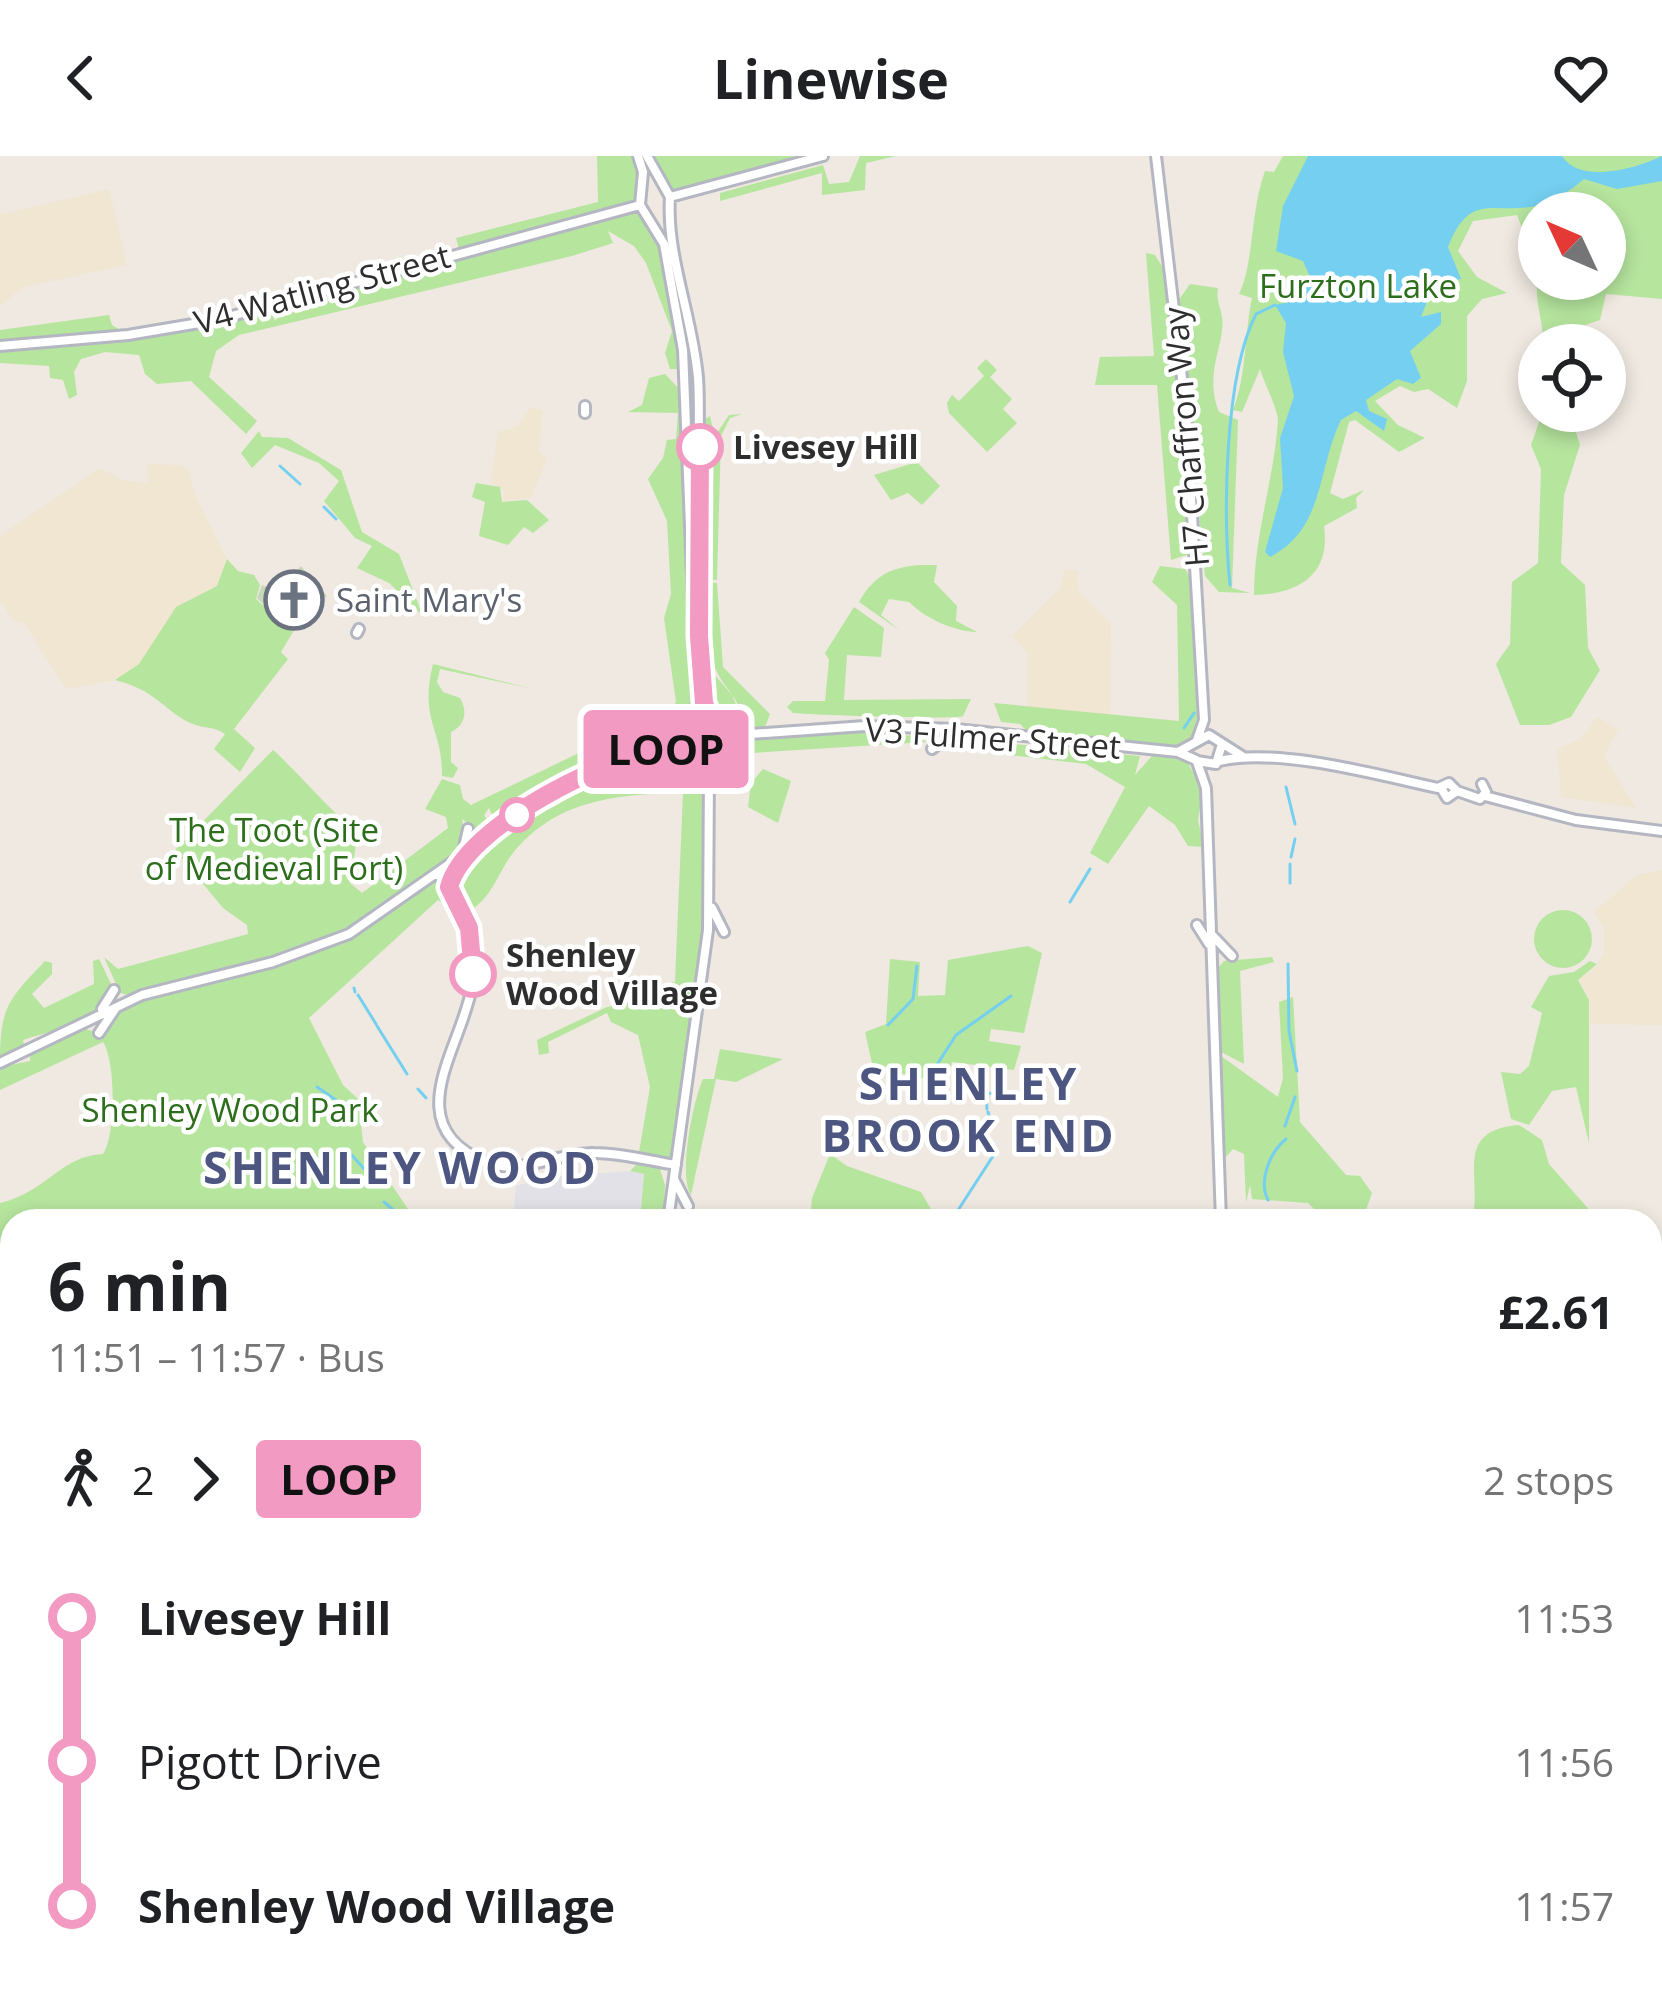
<!DOCTYPE html>
<meta charset="utf-8">
<style>
body{margin:0;font-family:"Open Sans",sans-serif;background:#f2f2f2;color:#202124;height:100vh;display:flex;flex-direction:column;font-size:45px;white-space:nowrap}
*{box-sizing:border-box;margin:0}
p{font-size:39px;color:#757577}
.icon{flex:none;width:66px;height:66px;fill:none;stroke:currentColor;stroke-width:2;stroke-linecap:round;stroke-linejoin:round}
.map{position:relative;flex:1;overflow:hidden}
.panel{position:absolute;left:0px;top:1053px;width:1662px;height:792px;display:flex;flex-direction:column;background:#fff;border-radius:36px 36px 0 0;box-shadow:0 6px 18px #0003}
.panel>*{flex:none}
.badge{padding:0 24px;border-radius:9px;font-size:42px;line-height:78px}
.needle{width:78px;rotate:314deg}
.fabs{position:absolute;left:1518px;top:36px;display:grid;gap:24px}
.fabs a{display:grid;place-items:center;width:108px;height:108px;border-radius:50%;background:#fff;box-shadow:0 6px 18px #0003;font-size:60px}
.map>.badge{position:absolute;translate:-50% -50%;box-shadow:0 0 0 6px #fff}
.legs{display:flex;align-items:center;gap:18px;height:132px;padding:0 48px;font-size:39px}
.legs p{margin-inline-start:auto}
.head{display:flex;align-items:center;justify-content:space-between;height:204px;padding:0 48px}
h1{font-size:66px;font-weight:700;line-height:90px}
ul{padding:0 48px;list-style:none}
li{display:flex;align-items:center;gap:42px;height:144px;font-size:45px}
li i{display:grid;place-items:center;width:18px;height:100%;margin:0 15px;background:currentColor}
li i::after{content:'';width:30px;height:30px;margin:-15px;border:9px solid;border-radius:50%;background:#fff}
li p{margin-inline-start:auto}
li:first-child i{background:linear-gradient(#0000 50%,currentColor 0)}
li:last-child i{background:linear-gradient(currentColor 50%,#0000 0)}
header{display:flex;justify-content:space-between;align-items:center;height:156px;padding:0 48px;background:#fff;font-size:54px;font-weight:700}
.map>svg:first-child{display:block}
.industrial{fill:#e3e1e8}
.education{fill:#f0e6d1}
.green{fill:#b6e59e}
.cemetery{fill:#c8d9b8}
.water{fill:#75cff0}
.lines{fill:none;stroke-linecap:round;stroke-linejoin:round}
.stream{stroke:#75cff0;stroke-width:3}
.secondary-casing{stroke:#b4b7c1;stroke-width:14}
.secondary{stroke:#fff;stroke-width:8}
.line-1-casing{stroke:#fff;stroke-width:27}
.line-1{stroke:#f29ac2;stroke-width:18}
.stop-1-dot{fill:#fff;stroke:#f29ac2;stroke-width:6}
.labels{text-anchor:middle;stroke-width:9;stroke-linejoin:round;paint-order:stroke}
.park-label{font-size:33px;fill:#2c6e1b;stroke:#fff}
.street-label{font-size:33px;fill:#2e2e2e;stroke:#fff}
.stop-label{font-size:33px;font-weight:bold;fill:#2e2e2e;stroke:#fff;text-anchor:start}
.worship-label{font-size:33px;fill:#5b616d;stroke:#fff;text-anchor:start}
.district-label{font-size:45px;font-weight:bold;letter-spacing:3px;fill:#4d5680;stroke:#fff}
</style>
<header><svg class="icon" aria-label="back" viewBox="0 0 24 24"><path d="M15 5l-7 7 7 7"/></svg>Linewise<svg class="icon" aria-label="heart" viewBox="0 0 24 24"><path d="M12 20l-8-8c-3-5 5-10 8-4 3-6 11-1 8 4z"/></svg></header>
<div class="map">
<svg width="1662" height="1845" viewBox="0 0 1662 1845">
<rect width="100%" height="100%" fill="#efe9e1"/>
<path class="industrial" d="M630,1015l14,2 -4,48h-127l3,-35 32,-9z"/>
<path class="education" d="M109,33l18,76 -104,22 -23,19v-91z
M531,251l12,3 -4,42 8,7 -16,39 -29,3 2,-10 -13,-8 7,-51 20,-6z
M146,308l35,1 8,6 6,24 32,64 -4,15 -6,12 -41,21 -37,57 -24,16 -49,9 -42,-66 -11,-3 -13,-19v-65l100,-68 23,12 26,3z
M1066,414l12,1v20l33,33 -1,91 -83,-7v-56l-15,-16 47,-47z
M1597,561l21,12 -14,27 32,52 -75,-11 -4,-48 24,-10z
M1662,714v155l-72,-1v-24l-11,-21 17,-12 8,-14v-24l-10,-17 43,-37z"/>
<path class="green" d="M597,0h41l5,16 -4,28 21,43 25,126h-15l-5,-16 7,-22 -26,-68 -12,-17 -26,-15 5,12 -41,13 -333,79 -23,16 -7,26 48,44 -11,13 -55,-53 -34,3 -12,-10 -6,-19 -34,-3 -24,7 -7,13 3,23 -8,4 -6,-19 -13,-2 -1,-12 -49,-3v-33l109,-15 3,10 16,10 142,-29 5,15 20,-22 165,-46 -4,-15 142,-36z
M647,0h169l-146,41z
M860,0h36l-30,7 -1,27 -43,5v-22l-102,28v-8l103,-28 6,19 20,-2z
M1283,0h379v143l-56,-5 -6,26 -30,10v15h-27c1,-27 -11,-45 -4,-73v7h66v-66h-66v58l-22,-56 -44,6 -15,30 19,26 30,16 -25,6 -15,17v65l-10,27 -29,-19 -14,3 -14,-6 -25,15 23,24 27,13 -26,14 -44,-32 -6,2 -19,71 13,6 21,-9 -8,8 1,10 -33,18c7,49 -25,68 -70,69 0,-60 20,-115 24,-174 0,-12 -14,-38 -18,-52l-18,43 -9,-2c14,-36 11,-74 19,-112l-13,-4c15,-30 11,-82 26,-123l9,1z
M1146,97l9,2 12,19 26,279 -22,7 -14,-175h-62l5,-28 54,-1z
M1190,128l28,4c-2,13 2,17 4,29 4,26 -19,56 -3,95l19,8 -6,168 18,5 -31,-1 -14,-16 -27,-275z
M986,203l11,11 -7,7 22,22 -9,10 14,14 -30,29 -38,-39 -2,-10 5,-8 7,6 25,-25 -7,-8z
M665,218l17,18 13,310 -6,23 -18,20 -107,38 -68,40 -7,-15 -5,7 7,10 -10,8 -19,-14 5,24 -27,32 21,31 -4,6 -19,-12 -129,118 34,67 15,14 5,43 53,79h-404v120l-12,-26v-112c47,-11 60,-47 103,-49 13,-19 13,-92 0,-112l-103,48v-23l30,-6v-5l52,-28 17,5 22,-29 243,-74 12,-10 -105,39 -139,37 -12,-3 -16,-36 14,12 130,-35 -1,-9 -24,-17 -48,-58 98,-100c20,17 71,76 85,82l-8,51 12,10 86,-65 -2,-11 -21,-8 17,-30 18,6 3,14 8,6 137,-66h27c13,-16 32,-20 41,-37l-12,-84 7,-24 -4,-73 -19,-42 15,-21 4,-18 9,-1 2,-26 -50,-1 14,-7 7,-27z
M1543,255h26l11,34 -16,50 -3,68 24,22 3,63 12,22 -29,47 -22,8h-29l-24,-61 14,-20 2,-62 26,-19 3,-94 -10,-24z
M742,258l-12,4 -9,18 -4,144h-11l4,-115 5,-29 14,-21z
M710,260l4,17 -9,49v160l9,32 18,21 11,26c-3,-23 -18,-31 -27,-51 -12,-28 -9,-58 -9,-88l10,1 6,84 47,47 -5,13 -28,5 -12,-5 -17,-26 -6,-157 2,-82 7,-21 -7,-21z
M259,275l3,6 26,1 53,32 21,62 37,22 24,62 -34,-33 -32,-15 15,-22 -17,-8 -31,-37 15,-20 -20,-18 -44,-18 -23,23 -11,-15z
M917,306l23,24 -18,19 -14,-12 -17,7 -17,-25z
M476,327l24,4 2,15 25,-2 22,20 -16,13 -9,-6 -16,18 -29,-9 6,-34 -13,-5z
M227,403l11,12 16,4 6,10 -4,14 37,33 -12,20 7,7 -54,70 21,19 -15,24 -26,-23 11,-15c-12,-8 -17,-5 -29,-9 -30,-10 -36,-34 -81,-45l24,-16 37,-57 41,-21z
M937,409l-3,17 23,24 -1,15 21,11c-26,-1 -53,-15 -68,-30l-20,-3 -8,16 18,15 -40,-28c18,-33 42,-38 78,-37z
M1160,410l25,3c19,21 21,152 4,173l-17,6 -143,-15 -9,-9 -19,-2 -7,-19 185,18 -2,-116 -25,-23z
M854,451l30,21 -3,29 -34,-2 -3,45 127,-1 -8,17c-9,4 -150,-1 -170,-3l-6,-6 6,-6h32l4,-41 -4,-7z
M433,508l100,25 -93,-20 -3,13 6,10 17,6c8,14 5,27 -9,34v30l7,6 -5,10 -11,-2c1,-47 -23,-55 -9,-112z
M845,576l75,4 6,6 -175,11 -3,-15z
M993,586l147,14 -5,19 17,-19 32,1 19,31 -5,32 6,27 -16,-1 -13,-21 -26,-19 -41,58 -18,-11 35,-66 -39,-23 -94,-11z
M663,596l30,2 10,11 -7,5 10,1 4,49 -9,182 -15,-1 11,25 -21,139 -18,-2 7,22 -2,36h-23l4,-47 -14,-3 7,-7 13,-77 -12,-52 -27,-13 -4,-9 -59,29 1,11 -10,2 -2,-15 70,-33 49,-9v-12l19,-4 8,-189c-65,1 -126,6 -170,60 -15,19 -22,48 -45,58l3,-9 -8,1 -9,-22 12,-23 70,-50 39,-22z
M763,613l28,12 -13,42 -30,-16 3,-24z
M1534 783a29 29 0 1 1 58 0a29 29 0 1 1-58 0Z
M1028,790l14,7 -18,80 -33,-4 -2,12 32,5 -7,24 -62,-8 -5,21 -74,-15 -8,-36 21,-8 4,-65 30,3 -2,34 27,-1 3,-35z
M1272,801l2,5 -34,9 4,93 -23,-12 -3,-84 6,-7z
M99,803l15,31c-20,35 -59,39 -91,50l2,8 -25,12c0,-54 10,-62 45,-99l7,2v11l-20,20 12,14 50,-24 -1,-23z
M1590,805l7,3 -19,16 11,20v143l-13,-56 -24,4 -23,34 -18,-6 -10,-47 19,2 9,-8 13,-53 -11,-6 18,-31 25,-4z
M1293,841l7,125 46,53 14,1 12,17 -10,28h-36l-18,-18 -56,-4 -2,-14 -4,18 -2,-49 -11,-5 -9,10 -3,-103 57,41 5,-19 -4,-76z
M720,893l63,10 -47,23 -20,-3 -25,116c-13,-18 2,-95 12,-116h11z
M1519,969l23,15 7,24 50,57h-127c11,-42 -20,-91 47,-96z
M830,998l17,12 74,26 17,29h-128l2,-23z
M1650,1288l12,16v138l-12,19z
M0,1623l12,3v207h258l9,12h-279z
M1662,1662v183h-275l-7,-12h270v-164z"/>
<path class="cemetery" d="M301,410l26,30 -34,36 -36,-34 5,-13 17,7z"/>
<path class="water" d="M1308,0h254c18,29 76,12 100,0v25l-45,8 -33,-10c-12,10 -26,20 -41,25 -46,14 -72,-17 -95,43l13,32 -27,5 -13,33 20,-5v12l-31,27 11,27 -8,6 -16,-5 -31,21 3,11 18,8 -3,12 -28,-20 -15,9c-24,48 -16,109 -71,137l-5,-5 18,-64 -3,-50 14,-42 -11,-44 3,-29 -11,-18 23,-5 12,-23 -7,-16 -27,-10 7,-45z"/>
<g class="lines">
<path class="stream" d="M280,310l20,18
M324,351l12,12
M1230,429c-7,-70 -6,-208 26,-271l19,-9
M1184,572l10,-15
M1286,631l9,37
M1291,701l4,-18
M1290,727v-19
M1070,746l20,-33
M1288,808l1,67 8,40
M354,832l1,4
M358,839l18,29
M888,869l25,-26 4,-33
M377,870l30,48
M933,915l23,-36 55,-39
M317,931l25,17
M418,933l8,9
M987,953l-1,-15 15,-2 4,-8
M988,956l3,11
M1285,970l10,-29
M981,991l6,-12
M348,995l19,21
M1268,1044c-10,-19 2,-48 18,-61
M384,1046l22,19
M1274,1057l1,8
M951,1065l44,-68
M1248,1833l2,12
M583,1845l6,-12
M611,1845l4,-12"/>
<defs>
<path id="secondary" d="M638,0l5,16 -3,33
M647,0l23,41
M1156,0l30,256 18,308 -7,20
M670,41c-4,59 23,120 28,181 6,82 -17,284 17,347
M670,41l153,-41
M640,49l24,39 19,106 14,352 -9,34 5,12
M0,190l128,-11 89,-15 423,-115
M585,257v-7
M357,477l2,-4
M932,593l23,-19
M1178,596l31,-17 33,21
M1197,605l19,3 6,-20
M1219,605c59,-14 159,14 219,27l11,-5 8,8
M1197,606l9,26 15,433
M1441,632l6,10 10,-7 23,8 6,-7 -4,-8
M1485,640l91,24 86,11
M462,700l6,-27
M439,719c28,32 38,69 33,111 -9,60 -77,139 14,176 34,14 73,-10 108,-9 28,0 55,8 82,12
M449,731l10,-27
M712,752l12,24
M1197,769l12,19
M1212,779l20,21
M102,853l12,-19
M99,877l16,-24
M0,907l142,-68 131,-33 76,-28 195,-136 112,-46 16,-5 35,5 30,-17 128,-9 91,3 222,23 18,8
M674,1023l14,27
M668,1065l40,-291 1,-159 7,-23
M1652,1249l10,-9
M1650,1265l12,-16
M0,1328l12,4
M753,1833l2,12
M1269,1833l8,12"/>
</defs>
<use href="#secondary" class="secondary-casing"/>
<use href="#secondary" class="secondary"/>
</g>
<g class="lines">
<defs>
<path id="line-1" d="M473,818l-4,-46 -20,-41c16,-61 161,-133 222,-139 12,-1 24,3 36,4l12,-11 -15,-38 -5,-67 1,-189"/>
</defs>
<use href="#line-1" class="line-1-casing"/>
<use href="#line-1" class="line-1"/>
</g>
<defs>
<symbol id="church-ring" viewBox="-11 -11 22 22"><circle r="9.5" fill="#fff" stroke="#6b7280" stroke-width="1.5"/><path d="M-1.2-6h2.4v3.5h3.3v2.4h-3.3V6h-2.4V-.1h-3.3v-2.4h3.3Z" fill="#6b7280"/></symbol>
</defs>
<g fill-rule="evenodd">
<use href="#church-ring" x="261" y="411" width="66" height="66"/>
</g>
<g class="stop-1-dot">
<circle cx="700" cy="291" r="21"/>
<circle cx="517" cy="659" r="15"/>
<circle cx="473" cy="818" r="21"/>
</g>
<g class="labels">
<g class="park-label">
<text x="1358" y="142">Furzton Lake</text>
<text x="274" y="686">The Toot (Site<tspan x="274" dy="38">of Medieval Fort)</tspan></text>
<text x="230" y="966">Shenley Wood Park</text>
</g>
<g class="street-label">
<text transform="translate(322 133) rotate(-15)" y="12">V4 Watling Street</text>
<text transform="translate(1186 281) rotate(-95)" y="12">H7 Chaffron Way</text>
<text transform="translate(993 582) rotate(4)" y="12">V3 Fulmer Street</text>
</g>
<g class="stop-label">
<text x="733" y="303">Livesey Hill</text>
<text x="506" y="811">Shenley<tspan x="506" dy="38">Wood Village</tspan></text>
</g>
<g class="worship-label">
<text x="336" y="456">Saint Mary's</text>
</g>
<g class="district-label">
<text x="969" y="944">SHENLEY<tspan x="969" dy="52">BROOK END</tspan></text>
<text x="401" y="1028">SHENLEY WOOD</text>
</g>
</g>
</svg>
<div class="fabs">
<a><svg class="needle" viewBox="-14 -14 28 28"><path d="M0-13l5 13h-10z" fill="#e53935"/><path d="M0 13l5-13h-10z" fill="#757577"/></svg></a>
<a><svg class="icon" aria-label="locate" viewBox="0 0 24 24"><circle cx="12" cy="12" r="6"/><path d="M12 2v4M12 18v4M2 12h4M18 12h4"/></svg></a>
</div>
<b class="badge" style="left:666px;top:593px;background:#f29ac2;color:#111">LOOP</b>
<section class="panel">
<div class="head"><div><h1>6 min</h1><p>11:51 – 11:57 · Bus</p></div><b>£2.61</b></div>
<div class="legs"><svg class="icon" aria-label="walk" viewBox="0 0 24 24"><circle cx="13" cy="4" r="2"/><path d="M13 8l-2 6 4 7M11 14l-3 7M7 12l3-4h3l4 4"/></svg>2<svg class="icon" aria-label="forward" viewBox="0 0 24 24"><path d="M9 5l7 7-7 7"/></svg><b class="badge" style="background:#f29ac2;color:#111">LOOP</b><p>2 stops</p></div>
<ul>
<li><i style="color:#f29ac2"></i><b>Livesey Hill</b><p>11:53</p></li>
<li><i style="color:#f29ac2"></i><span>Pigott Drive</span><p>11:56</p></li>
<li><i style="color:#f29ac2"></i><b>Shenley Wood Village</b><p>11:57</p></li>
</ul>
</section>
</div>
